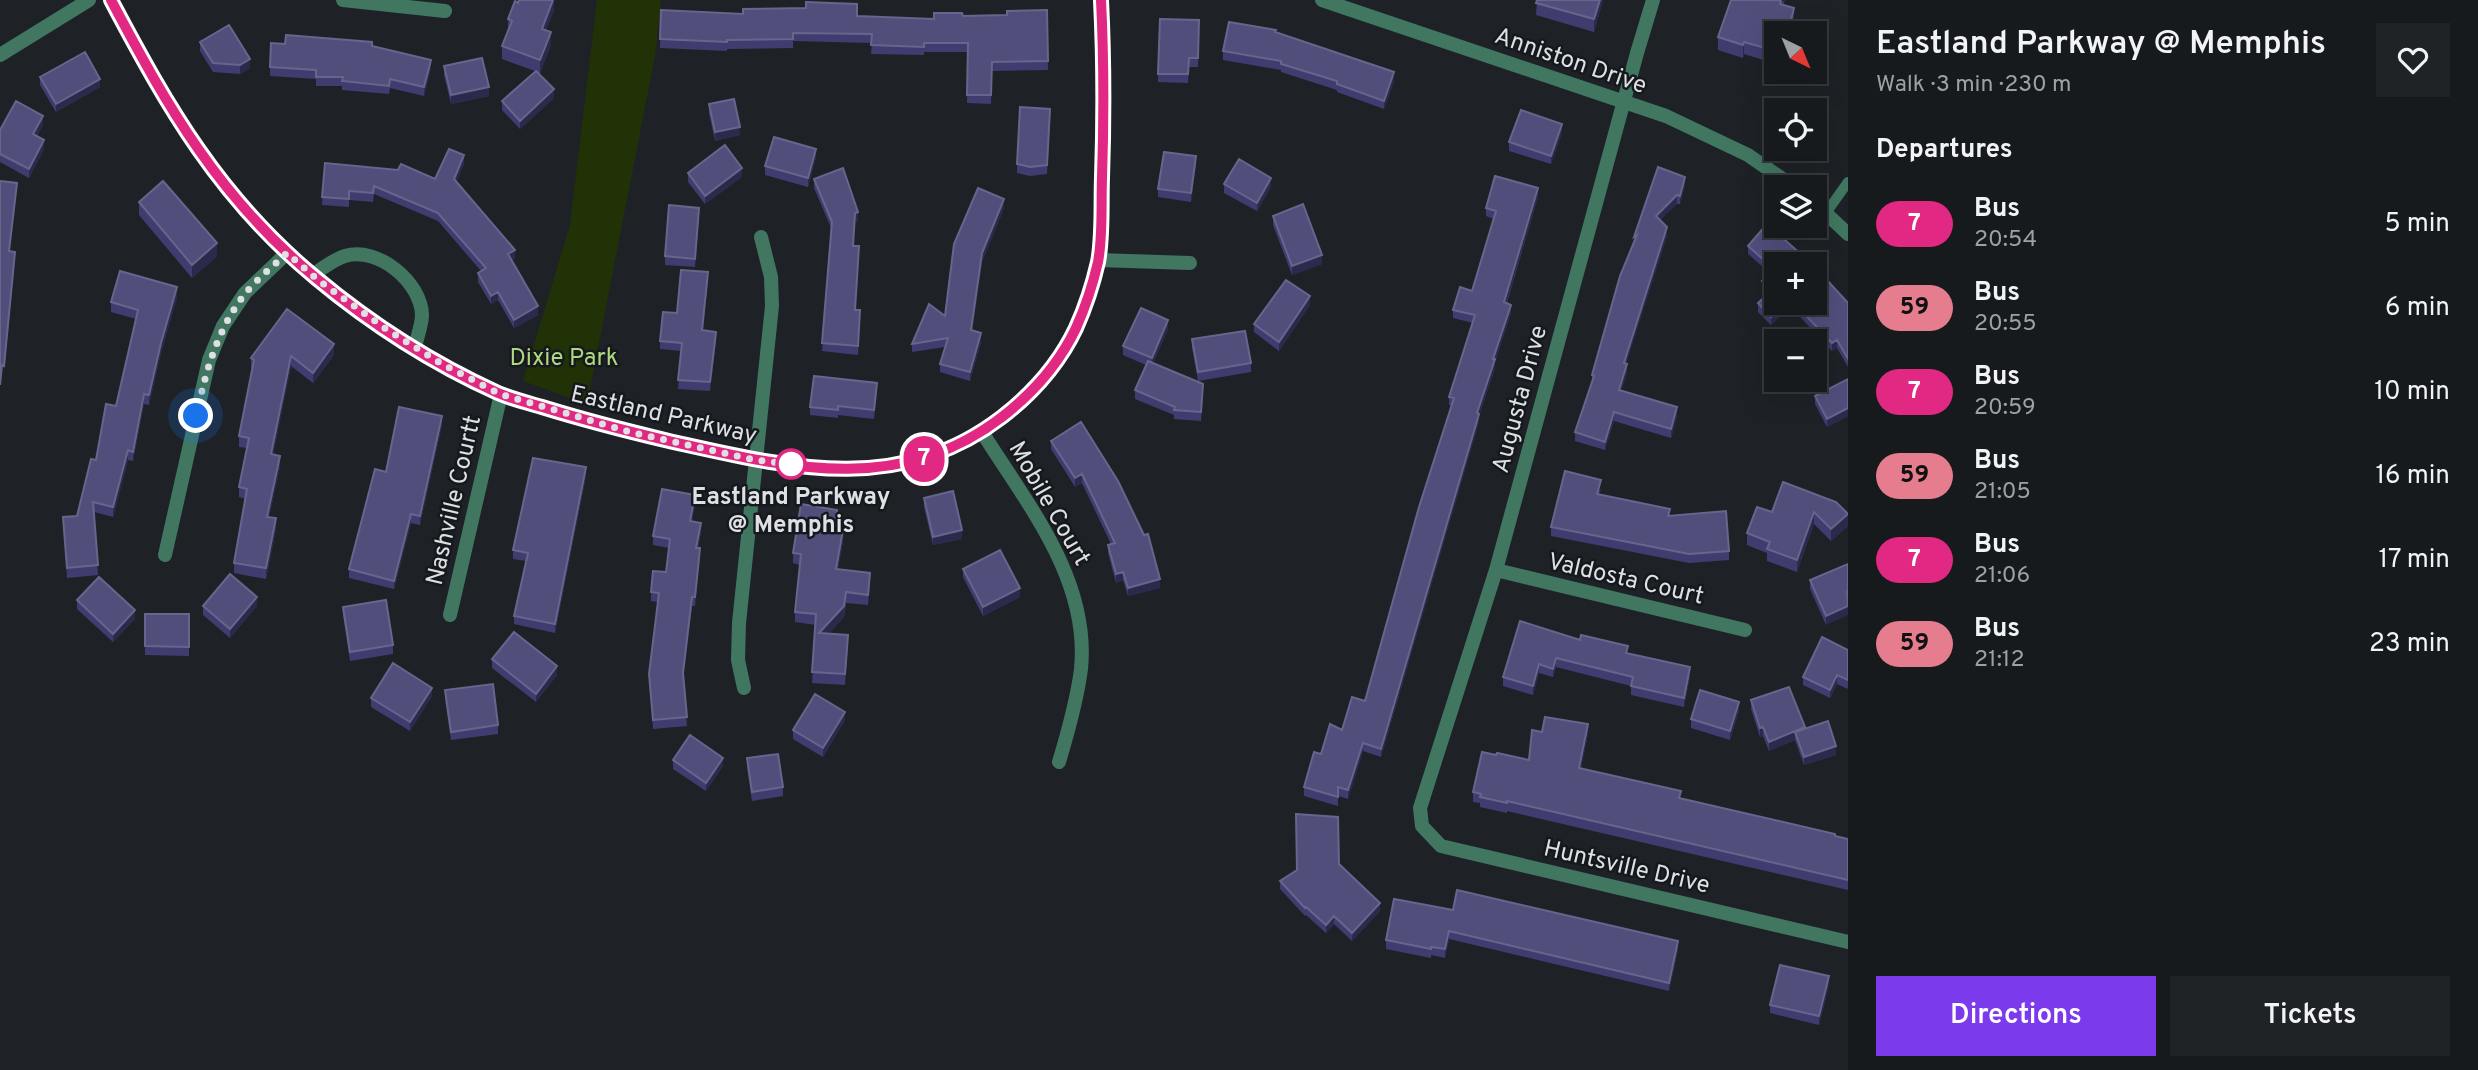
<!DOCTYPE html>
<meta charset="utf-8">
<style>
body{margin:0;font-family:Overpass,sans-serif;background:#1f2326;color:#f1f3f6;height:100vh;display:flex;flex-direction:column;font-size:26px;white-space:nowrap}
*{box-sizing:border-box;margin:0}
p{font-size:23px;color:#9ea1a4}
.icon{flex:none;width:38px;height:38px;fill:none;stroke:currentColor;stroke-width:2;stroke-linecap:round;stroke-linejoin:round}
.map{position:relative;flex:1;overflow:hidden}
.panel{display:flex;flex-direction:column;background:#161a1d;width:630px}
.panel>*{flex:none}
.badge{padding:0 14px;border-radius:23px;font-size:24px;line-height:46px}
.needle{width:46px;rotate:137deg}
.buttons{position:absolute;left:1764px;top:21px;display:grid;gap:14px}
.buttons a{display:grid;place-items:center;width:63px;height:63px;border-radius:0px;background:#161a1d;box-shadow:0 7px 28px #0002,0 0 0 2px #35383b;font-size:35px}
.you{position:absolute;width:35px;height:35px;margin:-18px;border:5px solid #fff;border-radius:50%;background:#1a73e8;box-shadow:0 0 0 10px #1a73e833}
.map>.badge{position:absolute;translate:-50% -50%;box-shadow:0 0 0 4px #fff}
h2{padding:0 28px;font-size:26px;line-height:63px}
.round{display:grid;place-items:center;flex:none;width:74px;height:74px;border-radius:0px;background:#1f2326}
.overview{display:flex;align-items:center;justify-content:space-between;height:119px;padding:0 28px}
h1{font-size:33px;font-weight:600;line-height:52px}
.primary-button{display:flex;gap:14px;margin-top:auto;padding:14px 28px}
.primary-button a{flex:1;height:80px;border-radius:0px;background:#7c3aed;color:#fff;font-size:28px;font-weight:600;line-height:80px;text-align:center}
.primary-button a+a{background:#1f2326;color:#f1f3f6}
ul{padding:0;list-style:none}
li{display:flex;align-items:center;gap:21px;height:84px;padding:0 28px}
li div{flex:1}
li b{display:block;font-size:26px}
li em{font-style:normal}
li .badge{min-width:77px;font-weight:700;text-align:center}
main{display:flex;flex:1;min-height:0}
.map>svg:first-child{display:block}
.green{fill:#213206}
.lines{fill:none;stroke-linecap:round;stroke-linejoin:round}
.service{stroke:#417761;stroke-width:10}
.minor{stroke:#417761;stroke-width:14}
.tertiary{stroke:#417761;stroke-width:14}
.wall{fill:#403c70}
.shaded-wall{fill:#2b2a4d}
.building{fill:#514e7c;stroke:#67658c;stroke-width:2}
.line-casing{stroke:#fff;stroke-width:16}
.line{stroke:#e12882;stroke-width:10}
.walk{stroke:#dee0e4;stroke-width:7;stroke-dasharray:0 12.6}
.stop-dot{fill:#fff;stroke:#e12882;stroke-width:3.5}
.labels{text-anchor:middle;stroke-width:5;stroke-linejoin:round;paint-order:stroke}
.street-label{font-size:24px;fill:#dee0e4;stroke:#15191d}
.park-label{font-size:24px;fill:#afd77f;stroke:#15191d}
.stop-label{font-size:24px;font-weight:bold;fill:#dee0e4;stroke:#15191d}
</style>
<main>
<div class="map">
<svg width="1848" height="1070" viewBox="0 0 1848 1070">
<rect width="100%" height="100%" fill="#1e2227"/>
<path class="green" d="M597,0h64l-6,56 -68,348 -64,-23 47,-156z"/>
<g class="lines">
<path class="service" d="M1826,213l22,-31"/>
<path class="minor" d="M343,0l102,11
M1653,0l-16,53 -141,517 -76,238 2,18 19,20 407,96
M0,55l89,-55
M1098,260l92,3
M312,275c10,-6 22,-16 33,-19 33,-10 76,26 77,59 0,10 -5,22 -7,32
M982,432c45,72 108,147 99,237 -4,32 -13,63 -22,93
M165,555l44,-195 14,-34 22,-33 42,-40
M1496,570l249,60
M450,615l51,-221
M744,688l-6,-28 1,-37 33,-317 -1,-29 -10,-40"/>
<path class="tertiary" d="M111,0c57,108 109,199 205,278 54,45 118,86 182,115 14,6 30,10 44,14 42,13 85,24 127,34 117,26 229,56 333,-24 31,-24 57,-53 74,-89 9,-20 17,-44 22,-66 5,-26 3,-57 4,-84 2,-60 1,-118 -1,-178
M1322,0l344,116 82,39 46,32
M1815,203l33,31"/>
</g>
<path class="wall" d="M554,0v10l-8,20 5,15 -11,28h-2l16,25 -34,31 -18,-19v-9l33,-30 -33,-12v-13l6,-14v-13l10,-16z
M1537,0h66l-9,32 -58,-17z
M1785,0l-2,5 11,16 -3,12h-15v31l-32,-10 -1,4 -25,-8v-13z
M661,10l82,4 191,5 29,-3 44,-1 40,-5 1,60 -56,1 -1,33 -24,-1 1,-51h-44v3l-53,-1 1,-11 -79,-2v7l-66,1v2l-67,-3z
M1160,19l39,1 -1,47h-9l-1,16 -30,-1z
M1276,33l118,48 -10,28 -47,-17v-2l-56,-18v-2l-58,-10v-9z
M200,42l50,26 -10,6 -27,-2 -13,-21z
M285,44l87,2 59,22 -7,28 -34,-8 -1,6 -47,-4v-4h-26v-7l-46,-3v-9z
M444,66l45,30 -38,8 -7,-29z
M40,77l60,10 -44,25 -16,-27z
M709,104l31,31 -25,6 -6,-28z
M1050,118l-3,56 -17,2 -13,-3v-9z
M43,124l-6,12 7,13 -15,29 -29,-16v-32z
M1562,133l-11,31 -42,-13v-9z
M816,157l-8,30 -43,-12v-9z
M325,163l110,16 29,-15 -8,18 59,76 -4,3 27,54 -24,13 -16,-28 -7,4 -13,-22v-9l3,-2 -43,-50 -64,-27 -1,8 -24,-2v7l-27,-2z
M1196,164l-5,38 -33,-5v-8z
M688,173l54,4 -37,27 -17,-22z
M814,179l44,42 -3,1 -2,24 3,64 4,9 -2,36 -36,-4 10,-121 -18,-42z
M1224,184l47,3 -14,24 -33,-18z
M1685,185l-5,19h-3l-17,16 7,16 -41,127 1,9 -6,19 56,25 -6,22 -57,-17 -9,29 -30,-9v-9l17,-50v-7l42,-135z
M1538,197l-31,106 4,10 -16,49v6l-16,48v6l-98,335 -18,-6 -15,48 -10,-3v10l-34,-10v-9l17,-33 44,-53 87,-295 -3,-1v-8l24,-74 -20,-5v-8l19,-19 22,-72 -8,-3v-8z
M139,202l78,54 -25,22 -53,-63z
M1004,208l-22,54 -10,69 9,11 -11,39 -30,-9v-8l5,-17 -33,5v-8l33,-28z
M1273,216l49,48 -30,11 -19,-50z
M699,217l-4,50 -30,-2v-9z
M1748,246l60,13 -32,44h72v64l-11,-19 -5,3 -42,-45 -19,19 -13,-13v-9l9,-8 -5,-6v-8l8,-8 -22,-19z
M708,281l-5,49 13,10 -6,51 -32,-2 3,-38 -21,-2v-8l17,-28z
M177,297l-16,56 -12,52 -5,-1 -11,57 -5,-1 -15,57 -19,-5 4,63 -31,3 -4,-61 14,-1 19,-56 20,-54 20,-87 -25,-7v-10z
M1310,305l-31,46 -25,-19v-8z
M1168,329l-15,34 50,30 -2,28 -27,-2v-4l-39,-16v-9l11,-25 -23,-10v-9z
M1192,339l59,24v9l-53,9 -6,-33z
M334,355l-21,28 -22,-17 -18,89 7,12 -11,50 7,12 -10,50 -32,-6v-10l12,-64 -7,-2v-10l8,-39 -8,-1v-11l14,-67 -2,-1v-10z
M1848,379v37l-21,11 -12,-23v-8z
M877,392l-3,27 -36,-4v3l-28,-3v-8z
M1081,422l79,166 -32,8 -5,-16 -7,3 -8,-30v-8l3,-1 -29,-61 -7,4 -24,-38v-8z
M442,425l-22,100 -9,-2 -17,66 -45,-11v-9l37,-97z
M586,476l-31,157 -41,-9v-8l12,-55 -13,-2v-9z
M1783,482l65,44 -17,15 -17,-17 -17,48 -30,-11v-8l-20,-8v-12l25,-21z
M1601,489l-2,5 71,22 59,35v9l-40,3 -138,-27v-9z
M924,498l38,41 -29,6 -9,-38z
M695,504l-3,18 9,10 -3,16 2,9 -5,49h-3l-9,72 4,48 -34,3 -4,-55 9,-72 -7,-1v-9l15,-20 3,-24 -16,-3v-9z
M837,521l-1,8 7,12 -5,28 32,14 -2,22 -22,-2 -2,14 -16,17 20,12 -3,39 -33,-2 4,-58 -21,-3v-10l5,-47 -7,-2v-10z
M1848,564l-22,61 -16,-36v-9z
M963,569l57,28 -37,19 -20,-39z
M77,600l58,19 -22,23 -36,-33z
M203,606h54l-27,32 -27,-23z
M343,607l50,38v9l-43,7 -7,-46z
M189,614v42l-44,-1v-9z
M1520,621l108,33 62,22 -6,31 -53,-12v-9l-75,-19 -3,10 -14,-4 -6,22 -30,-9v-9z
M1848,650v39l-11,-5 -7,14 -27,-13v-8z
M492,659l65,16 -21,27 -44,-34z
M445,690l53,35v9l-47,6 -6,-41z
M432,696l-22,35 -39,-24v-9z
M1751,700l54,29 31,26 -32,10 -9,-25 -26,11 -6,-15 -3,1 -9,-28z
M1739,711l-9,29 -39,-12v-9z
M845,720l-22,37 -30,-18v-9z
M1588,734l-7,34 100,31 167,40v51l-341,-79v2l-27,-6v-4l-7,-1v-10l23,-37 33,5z
M747,758l36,29v9l-31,5 -5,-34z
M673,760l50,6 -17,25 -33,-22z
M1339,864l41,47 -28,30 -18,-17 -8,9 -20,-18 -1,1 -25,-27v-8z
M1453,910l225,40 -9,41 -220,-52 -4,19 -14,-3v3l-45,-9v-9z
M1829,985l-10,40 -49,-12v-8z"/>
<path class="shaded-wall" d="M553,0h1v10l-12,31v-12z
M1600,0h3l-9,32v-13z
M1794,8v13l-3,12h-3z
M551,32v13l-11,28v-13z
M1744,42v12l-1,4v-13z
M250,59v9l-10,6v-9z
M431,60v8l-7,28v-9z
M1394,72v9l-10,28v-8z
M100,79v8l-44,25v-8z
M489,87v9l-38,8v-9z
M554,89v9l-34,31v-8z
M43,116v8l-10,19v-9z
M1562,124v9l-11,31v-8z
M740,127v8l-25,6v-9z
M44,140v9l-15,29v-9z
M816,149v8l-8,30v-9z
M464,155v9l-10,24v-9z
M1196,156v8l-5,38v-9z
M742,168v9l-37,27v-8z
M1685,177v8l-5,19v-8z
M1271,178v9l-14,24v-8z
M17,183v8l-8,69v-9z
M1538,188v9l-34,114v-9z
M1677,195v9l-21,20v-8z
M1004,199v9l-22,54 -11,77v-9l11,-77z
M858,212v9l-3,1 -2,32 2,-41z
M1667,227v9l-43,135v-8z
M217,243v13l-25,22v-13z
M515,250v8l-7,5v-9z
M15,252v8l-11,114v-8z
M1322,255v9l-30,11v-9z
M708,272v9l-6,58v-9z
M177,287v10l-16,56 -12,52v-10l12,-52z
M498,292v8l-7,4v-8z
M1310,296v9l-31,46v-9z
M1786,303h4v3l-19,19v-8z
M1511,305v8l-16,49v6l-16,48v6l-98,335v-8l96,-336 16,-54z
M538,306v9l-24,13v-8z
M1168,320v9l-16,38v-9z
M716,332v8l-6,51v-9z
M981,333v9l-11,39v-9z
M1837,340v8l-5,3v-8z
M334,344v11l-21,28v-10z
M291,356v10l-20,99v-11z
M1627,364v8l-8,27v-9z
M144,394v10l-11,57v-9z
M1677,407v9l-6,22v-9z
M1848,408v8l-21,11v-8z
M1614,412v9l-9,29v-8z
M442,416v9l-22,100v-9z
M128,450v10l-15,57v-10z
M280,456v11l-13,60v-10z
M586,467v9l-31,157v-9z
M1082,474v9l-7,4v-9z
M695,495v9l-5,26v-9z
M1814,512v12l-17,48v-12z
M411,514v9l-17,66v-8z
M1848,514v12l-17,15v-12z
M276,518v11l-10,50v-11z
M701,523v9l-5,24v-8z
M843,530v11l-7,38v-10z
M962,530v9l-29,6v-8z
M700,548v9l-5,49v-9z
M1123,572v8l-7,3v-9z
M870,573v10l-2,22v-10z
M1160,579v9l-32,8v-8z
M1020,588v9l-37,19v-9z
M846,592l-2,25 -25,26v-10z
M257,597v9l-27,32v-9z
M692,597v9l-9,76v-9z
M1848,606v9l-22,10v-9z
M135,610v9l-22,23v-8z
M1556,658v9l-3,10v-8z
M1539,664v9l-6,22v-9z
M557,666v9l-21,27v-8z
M1690,667v9l-6,31v-9z
M1837,675v9l-7,14v-8z
M432,688v8l-22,35v-9z
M1739,702v9l-9,29v-9z
M845,712v8l-22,37v-9z
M1588,724v10l-9,43v-9z
M1763,727v9l-3,1v-9z
M1805,727v9l-10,-4v8l-26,11v-9z
M1363,743v8l-15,48v-9z
M1836,746v9l-32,10v-8z
M723,758v8l-17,25v-8z
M1380,903v8l-28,30v-8z
M1334,916v8l-8,9v-8z
M1449,931v8l-4,19v-9z
M1678,941v9l-9,41v-8z
M1829,976v9l-10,40v-9z"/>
<path class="building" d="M519,0h34l-11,29 9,3 -11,28 -38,-14 10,-25 -4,-2 7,-18 3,2z
M1537,0h63l-6,19 -58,-16z
M1731,0h50l-1,4 14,4 -6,25h-12v18l-32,-9 -1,3 -25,-8z
M806,2l51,2v12l77,3v-6h28l1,3 44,-1v-4l40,-1 1,51 -56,1 -1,33h-24l1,-52h-44v4l-53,-2 1,-11 -79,-1v6l-66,1v2l-67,-3 1,-29 82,4v-5l63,-1z
M1160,19l39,1 -1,38h-9l-1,16h-30z
M1229,22l47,8 -1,2 119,40 -10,29 -47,-17v-3l-56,-17v-3l-58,-10z
M229,25l21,34 -10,6 -27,-2 -13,-21z
M286,35l86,7v4l59,14 -7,27 -34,-8 -1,7 -47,-5 1,-4h-27v-7l-46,-3 1,-24 14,1z
M85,52l15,27 -44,25 -16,-27z
M482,58l7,29 -38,8 -7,-29z
M536,71l18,18 -34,32 -18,-20z
M734,99l6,28 -25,5 -6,-28z
M16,101l27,15 -10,18 11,6 -15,29 -29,-15v-24z
M1020,107l30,2 -3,56 -17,2 -13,-3z
M1521,110l41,14 -11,32 -42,-14z
M774,137l42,12 -8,29 -43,-12z
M725,145l17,23 -37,28 -17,-23z
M449,149l15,6 -10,24 61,71 -7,4 30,52 -24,14 -16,-28 -7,4 -13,-23 8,-5 -48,-55 -64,-27 -1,7 -24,-2v8l-27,-2 3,-34 73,7 3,-6 34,15z
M1164,152l32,4 -5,37 -33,-4z
M1239,159l32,19 -14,25 -33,-19z
M1658,167l27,10 -5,19 -3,-1 -21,21 11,11 -43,136 3,1 -8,26 58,17 -6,22 -57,-17 -9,30 -30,-10 19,-56 -2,-1 28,-99 17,-41 -3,2z
M843,168l15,44 -3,1 -2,33h6l-4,64h5l-2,36 -36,-3 10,-121 -18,-43z
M1495,176l43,12 -34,114 7,3 -18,54h2l-18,54 2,1 -98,335 -18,-6 -15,47 -10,-3v10l-34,-10 10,-35 7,2 9,-30 12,6 10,-33 13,4 54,-194 35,-109 -5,-1 26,-82 -22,-5 7,-23 12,4 24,-80 -10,-3z
M0,181l17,2 -8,68 6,1 -11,114 -2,-1 -2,20z
M163,181l54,62 -25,22 -53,-63z
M978,188l26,11 -22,54 -11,77 10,3 -11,39 -30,-8 8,-26 -36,6 17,-40 16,12 9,-72z
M1303,204l19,51 -30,11 -19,-50z
M669,205l30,3 -4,51 -30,-3z
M1767,224l45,40h-36v39h10l-15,14 -13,-14 13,-12 -9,-10 12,-12 -26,-23z
M1815,267l33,36v56l-11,-19 -5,3 -38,-40h21z
M681,270l27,2 -6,58 14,2 -6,50 -32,-2 4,-37 -22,-2 3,-29 14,1z
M120,271l57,16 -16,56 -12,52 -5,-1 -11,58 -5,-2 -15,57 -20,-5 5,63 -31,3 -4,-51 14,-1 14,-57 5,1 10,-56 10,2 22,-96 -27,-8z
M1286,280l24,16 -31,46 -25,-18z
M1141,308l27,12 -16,38 -29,-12z
M287,309l47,35 -21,29 -22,-17 -20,98 9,2 -13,61 9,1 -10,50 -32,-5 13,-74 -8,-2 10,-49 -10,-2 15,-76 -3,-2z
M1245,331l6,32 -53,9 -6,-33z
M1148,361l55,23 -2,28 -27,-2 1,-3 -40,-17z
M814,376l63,7 -3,27 -36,-4v4l-28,-3z
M1848,379v29l-21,11 -12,-23z
M399,407l43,9 -22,100 -9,-2 -17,67 -45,-12 26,-100 11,3z
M1081,422l37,59 26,54 4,-1 12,45 -32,9 -5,-16 -7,2 -8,-29 7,-2 -33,-69 -7,4 -24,-37z
M533,458l53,9 -31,157 -41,-8 14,-63 -15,-3z
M1565,471l36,9 -4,14 73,15 -2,7 58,-5 3,40 -40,3 -138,-27z
M1783,482l53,20 12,12 -17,15 -17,-17 -17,48 -30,-11 3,-7 -23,-9 10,-26 15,5z
M662,489l33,6 -5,26 11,2 -5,25h4l-5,49h-3l-9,76 4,44 -34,3 -4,-46 10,-81 -8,-1 2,-21 13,1 4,-33 -17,-3z
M953,491l9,39 -29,7 -9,-39z
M801,504l36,6 -3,19 9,1 -7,39 34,4 -2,22 -22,-3 -2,14 -25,27 29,2 -3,39 -33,-2 4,-58 -21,-2 6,-58 -8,-1z
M1000,550l20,38 -37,19 -20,-38z
M1848,564v27h-1l1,15 -22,10 -16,-36z
M230,574l27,23 -27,32 -27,-23z
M99,577l36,33 -22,24 -36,-34z
M386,600l7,45 -43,7 -7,-45z
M145,614h44v33l-44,-1z
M1520,621l60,19 1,-5 47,11 -2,7 64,14 -6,31 -53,-12 2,-9 -77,-19 -3,11 -14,-5 -6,22 -30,-9z
M514,632l43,34 -21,28 -44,-35z
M1822,637l26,13v30l-11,-5 -7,15 -27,-13z
M393,663l39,25 -22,34 -39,-24z
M493,684l5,41 -47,7 -6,-42z
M1789,687l16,40 -36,15 -6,-15 -3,1 -9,-28z
M1700,690l39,12 -9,29 -39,-12z
M815,694l30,18 -22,36 -30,-18z
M1545,717l43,7 -9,44 102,23 -2,7 156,36v2l13,3v41l-341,-79v2l-27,-6 1,-3 -8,-2 9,-40 14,3 1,-2 32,7 3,-30 10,2z
M1828,721l8,25 -32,11 -9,-25z
M690,735l33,23 -17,25 -33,-23z
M778,754l5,33 -31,5 -5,-34z
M1296,814l42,3 1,47 41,39 -28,30 -18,-17 -8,9 -20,-18 -1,1 -25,-27 17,-11z
M1457,890l221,51 -9,42 -220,-52 -4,18 -14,-2v2l-45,-9 8,-41 59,11z
M1780,965l49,11 -10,40 -49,-11z"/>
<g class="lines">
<defs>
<path id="line" d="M111,0c57,108 109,199 205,278 54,45 118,86 182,115 14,6 30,10 44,14 42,13 85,24 127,34 117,26 229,56 333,-24 31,-24 57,-53 74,-89 9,-20 17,-44 22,-66 5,-26 3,-57 4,-84 2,-60 2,-118 -1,-178"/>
</defs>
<use href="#line" class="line-casing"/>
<use href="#line" class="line"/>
<path class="walk" d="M196,416c10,-44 20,-84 48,-121 12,-15 29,-29 43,-42l31,27 68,49 56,35 58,30 130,38 125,28 36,4"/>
</g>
<circle class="stop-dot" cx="791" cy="464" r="14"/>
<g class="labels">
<g class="street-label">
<text transform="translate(1571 60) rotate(19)" y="8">Anniston Drive</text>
<text transform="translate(1519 399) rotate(-75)" y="8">Augusta Drive</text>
<text transform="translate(664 414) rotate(13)" y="8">Eastland Parkway</text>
<text transform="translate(453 500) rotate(-77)" y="8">Nashville Courtt</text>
<text transform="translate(1050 503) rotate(60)" y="8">Mobile Court</text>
<text transform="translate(1626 578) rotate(13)" y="8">Valdosta Court</text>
<text transform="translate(1627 866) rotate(13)" y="8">Huntsville Drive</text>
</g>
<g class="park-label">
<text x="564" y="365">Dixie Park</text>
</g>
<g class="stop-label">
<text x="791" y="504">Eastland Parkway<tspan x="791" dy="28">@ Memphis</tspan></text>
</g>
</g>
</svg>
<div class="buttons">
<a><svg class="needle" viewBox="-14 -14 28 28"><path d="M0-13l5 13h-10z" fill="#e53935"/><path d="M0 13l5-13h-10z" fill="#9ea1a4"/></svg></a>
<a><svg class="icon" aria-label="locate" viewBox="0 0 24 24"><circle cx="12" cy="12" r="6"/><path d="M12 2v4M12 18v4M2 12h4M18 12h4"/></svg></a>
<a><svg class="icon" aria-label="layers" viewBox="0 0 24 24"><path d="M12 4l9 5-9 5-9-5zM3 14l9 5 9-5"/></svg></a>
<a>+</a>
<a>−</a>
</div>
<div class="you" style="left:196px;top:416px"></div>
<b class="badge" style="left:924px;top:459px;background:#e12882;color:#fff">7</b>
</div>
<section class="panel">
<div class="overview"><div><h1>Eastland Parkway @ Memphis</h1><p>Walk · 3 min · 230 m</p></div><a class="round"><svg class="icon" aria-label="heart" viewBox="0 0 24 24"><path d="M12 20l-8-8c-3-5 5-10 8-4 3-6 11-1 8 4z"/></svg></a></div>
<h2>Departures</h2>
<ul>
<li><span class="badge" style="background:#e12882;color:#fff">7</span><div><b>Bus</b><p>20:54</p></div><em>5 min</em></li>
<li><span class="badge" style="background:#e67d8f;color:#111">59</span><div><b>Bus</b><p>20:55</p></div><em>6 min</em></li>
<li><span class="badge" style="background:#e12882;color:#fff">7</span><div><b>Bus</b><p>20:59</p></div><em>10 min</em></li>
<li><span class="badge" style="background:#e67d8f;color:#111">59</span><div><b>Bus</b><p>21:05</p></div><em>16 min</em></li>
<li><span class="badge" style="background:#e12882;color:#fff">7</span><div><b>Bus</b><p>21:06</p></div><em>17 min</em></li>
<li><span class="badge" style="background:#e67d8f;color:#111">59</span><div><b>Bus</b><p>21:12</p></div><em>23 min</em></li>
</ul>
<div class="primary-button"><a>Directions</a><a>Tickets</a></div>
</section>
</main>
